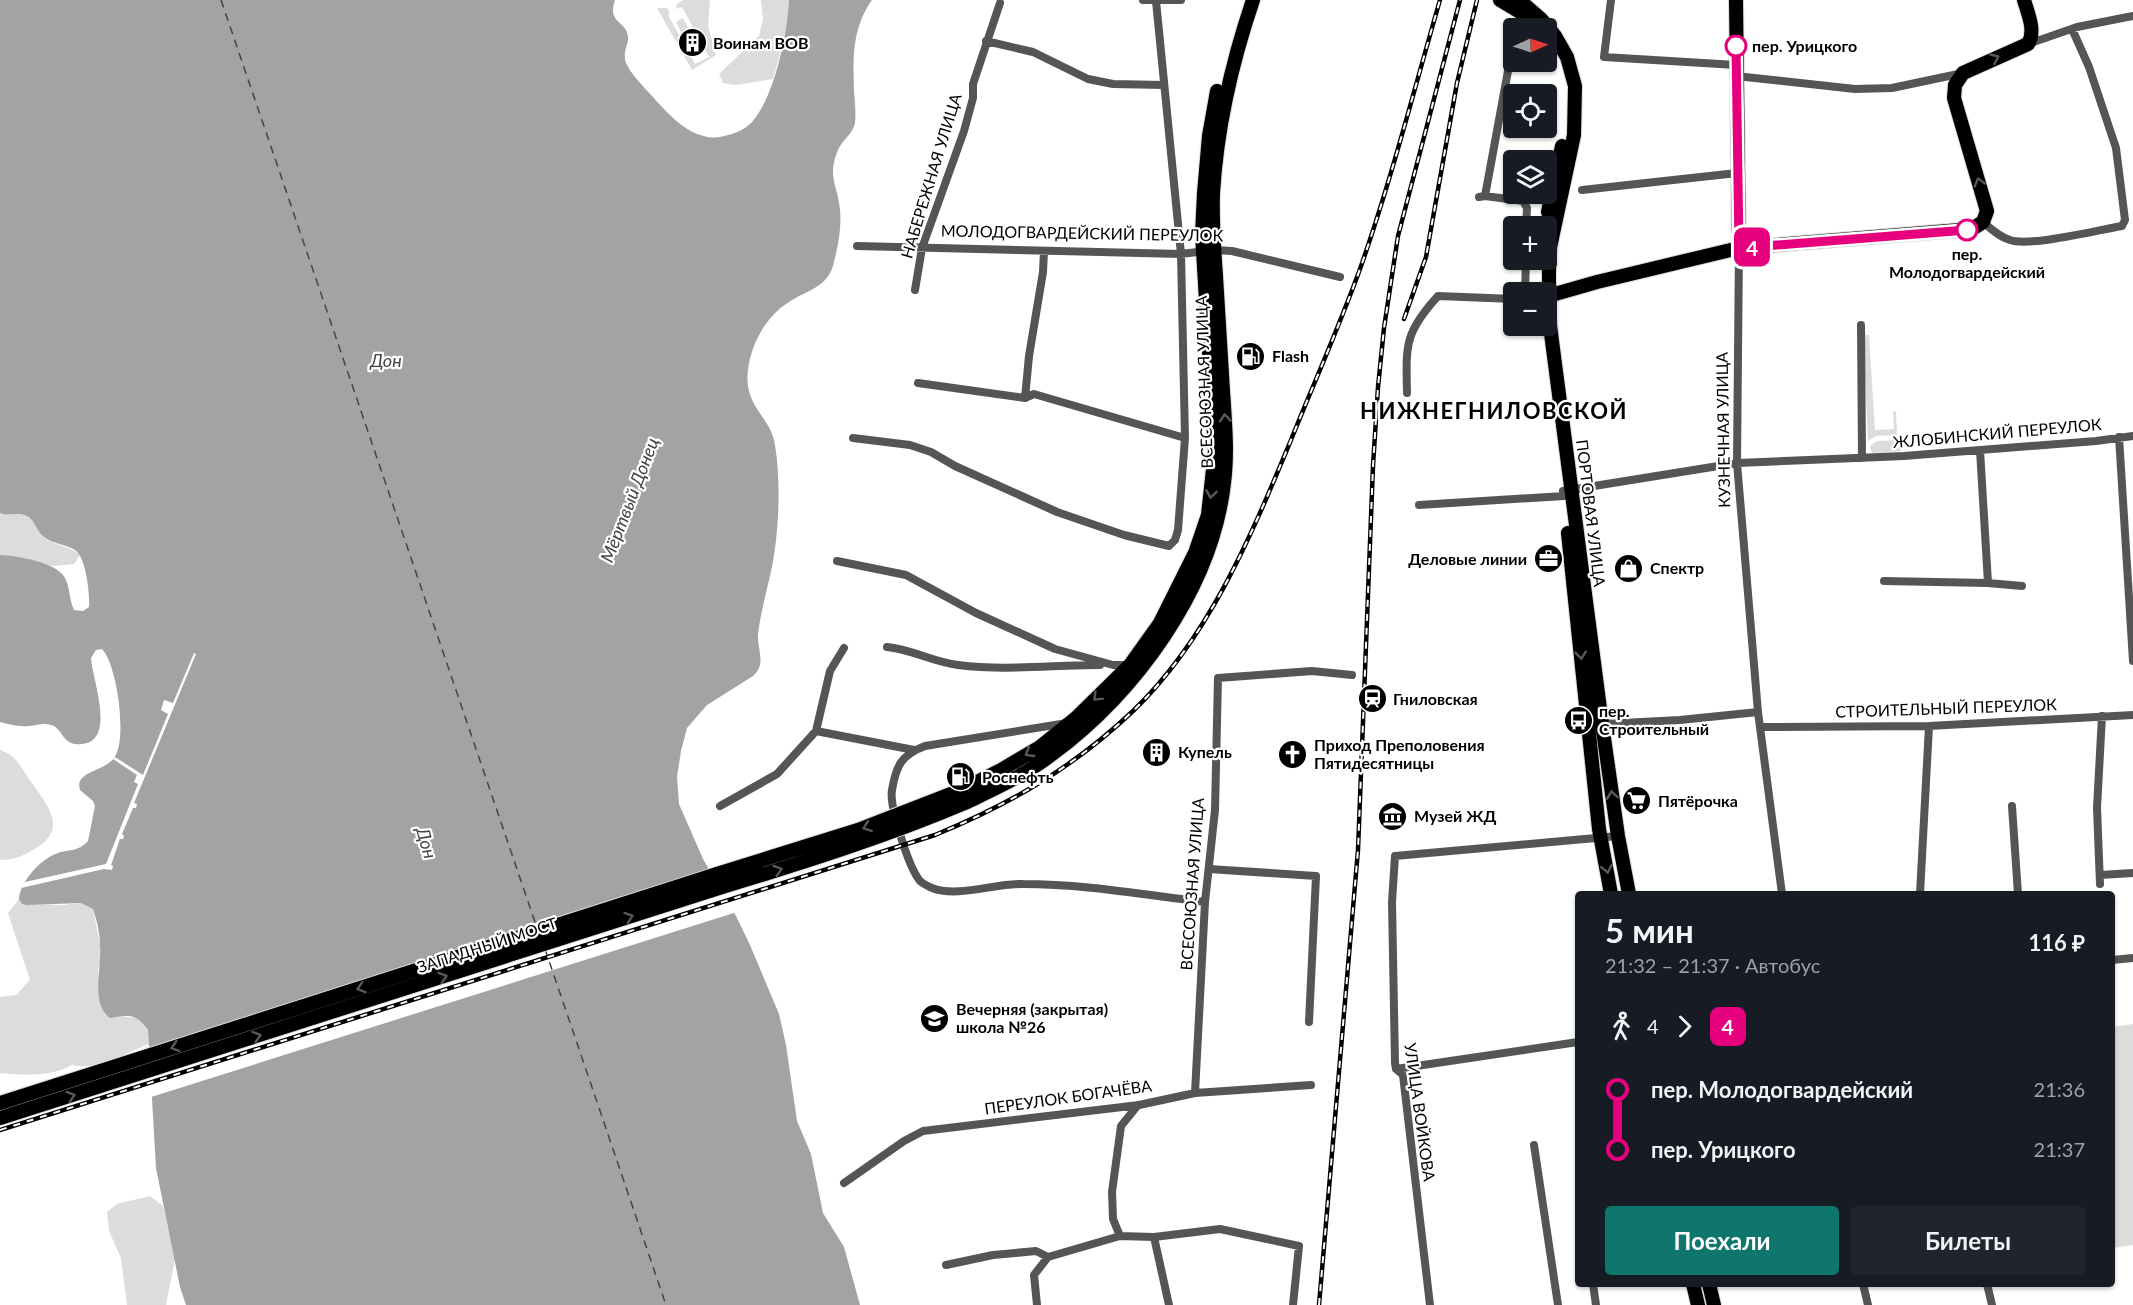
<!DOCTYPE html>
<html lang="ru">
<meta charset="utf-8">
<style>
body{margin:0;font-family:Lato,sans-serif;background:#20242c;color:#f1f3f6;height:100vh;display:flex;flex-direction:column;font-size:22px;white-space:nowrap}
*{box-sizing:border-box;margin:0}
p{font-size:20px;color:#9ea1a6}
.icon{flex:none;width:33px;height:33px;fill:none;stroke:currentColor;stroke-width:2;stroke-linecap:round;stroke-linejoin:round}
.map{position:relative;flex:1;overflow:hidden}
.side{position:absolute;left:1575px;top:891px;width:540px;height:396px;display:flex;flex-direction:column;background:#171b24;border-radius:6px;box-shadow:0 2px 4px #0004}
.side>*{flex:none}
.badge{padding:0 12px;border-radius:9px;font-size:21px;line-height:39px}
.needle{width:39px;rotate:87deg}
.buttons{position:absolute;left:1503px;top:18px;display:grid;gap:12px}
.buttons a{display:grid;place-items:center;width:54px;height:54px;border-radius:6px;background:#171b24;box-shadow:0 2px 4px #0004;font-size:30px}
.map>.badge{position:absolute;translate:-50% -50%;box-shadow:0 0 0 3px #fff}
.legs{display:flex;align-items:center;gap:9px;height:66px;padding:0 30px;font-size:20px}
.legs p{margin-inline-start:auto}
.head{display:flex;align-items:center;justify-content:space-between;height:102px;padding:0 30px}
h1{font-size:33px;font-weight:700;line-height:45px}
.action{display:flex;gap:12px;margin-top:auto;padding:12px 30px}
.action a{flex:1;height:69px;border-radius:6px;background:#0f766e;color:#fff;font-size:24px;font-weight:700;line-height:69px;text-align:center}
.action a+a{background:#20242c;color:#f1f3f6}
ul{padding:0 30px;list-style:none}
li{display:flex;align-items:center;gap:21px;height:60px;font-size:22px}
li i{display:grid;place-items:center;width:9px;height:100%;margin:0 8px;background:currentColor}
li i::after{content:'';width:15px;height:15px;margin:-8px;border:4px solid;border-radius:50%;background:#171b24}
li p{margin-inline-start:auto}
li:first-child i{background:linear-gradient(#0000 50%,currentColor 0)}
li:last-child i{background:linear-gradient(currentColor 50%,#0000 0)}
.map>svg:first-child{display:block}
.green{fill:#dcdcdc}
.water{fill:#a3a3a3}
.pier{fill:#fff}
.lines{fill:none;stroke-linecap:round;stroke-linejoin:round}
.ferry{stroke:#444;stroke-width:1.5;stroke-dasharray:8 6;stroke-linecap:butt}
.primary-casing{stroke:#dbdbdb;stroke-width:16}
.trunk-casing{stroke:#dbdbdb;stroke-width:16}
.minor{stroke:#555;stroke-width:8}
.primary{stroke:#000;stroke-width:14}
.trunk{stroke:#000;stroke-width:14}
.rail-casing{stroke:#000;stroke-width:4.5}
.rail{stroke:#fff;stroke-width:2;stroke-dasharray:7;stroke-linecap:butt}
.trunk-bridge-casing{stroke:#dbdbdb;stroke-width:16;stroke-linecap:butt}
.trunk-bridge{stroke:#000;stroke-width:14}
.oneway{stroke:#595959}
.line-1-casing{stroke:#fff;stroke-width:14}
.line-1{stroke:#e6007e;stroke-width:9}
.stop-1-dot{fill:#fff;stroke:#e6007e;stroke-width:3}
.labels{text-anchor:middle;stroke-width:4.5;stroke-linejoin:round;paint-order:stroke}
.poi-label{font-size:16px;font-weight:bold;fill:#000;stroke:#fff;text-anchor:start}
.stop-label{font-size:16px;font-weight:bold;fill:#000;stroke:#fff;text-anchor:start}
.street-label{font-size:16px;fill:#000;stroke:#fff}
.water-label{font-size:18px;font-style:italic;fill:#444;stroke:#fff}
.district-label{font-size:22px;font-weight:bold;letter-spacing:1.5px;fill:#000;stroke:#fff}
</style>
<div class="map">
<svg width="2133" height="1305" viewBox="0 0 2133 1305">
<rect width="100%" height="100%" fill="#fff"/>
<path class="green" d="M683,0h27l-2,26 8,29 -24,15 -35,-62h10l3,6 -2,1 27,49 14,-7 -27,-50 -5,2 -1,-4z
M761,0h28c-2,28 -8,53 -16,79l-37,6 -13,-2 -4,-9 40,-38 4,-17z
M683,18l16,31 -7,4 -16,-31z
M1863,335h6l6,95 19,-1 -1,-17 3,-1 1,24 -21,1 -8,5z
M1900,440l1,11 -29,2 -2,-7 7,-5z
M0,513c9,4 19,-2 28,3 7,4 9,14 14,19 9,11 28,10 38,20l-6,9 -21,2 -53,-11z
M0,750c19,7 20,17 32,33 18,26 37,48 -1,68 -10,6 -19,9 -31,9z
M19,899l3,5 41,1 18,-2 12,6 7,35 1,13 -3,12 2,30 5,16 33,3 10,12 1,14c-25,9 -50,27 -77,21 -20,12 -49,10 -72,8v-76l16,-2 14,-15 -22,-67z
M2133,1024v221l-21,3v-221z
M150,1196l13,10 12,53 -9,46h-39l-6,-47 -12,-27 -2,-19 10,-8z"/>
<path class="water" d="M0,0h615c-8,24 10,19 13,36 1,9 -6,15 -2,27 5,11 17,23 26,33 19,21 44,50 76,39 9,-2 17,-6 24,-13 23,-26 35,-88 37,-122h83c-20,28 -19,58 -18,91 1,11 2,22 1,32 -2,10 -10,15 -15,23 -4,7 -7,17 -7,26 0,11 5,21 6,31 4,20 -1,44 -6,63 -7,22 -26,24 -44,36 -23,14 -38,42 -41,68 -5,37 23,46 27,75 6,37 4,86 -3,122 -5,23 -11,44 -14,67 -1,16 9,30 -5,42l-46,29 -20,23 -6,23 -4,26 2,27 24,55 33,57 14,29 29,69 7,31 11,76 14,33 12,59 21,34 16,58h-674l-6,-18 -24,-119 -8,-138c-12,-17 -19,-15 -38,-12 -20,-14 -8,-52 -10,-72 0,-13 -3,-25 -7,-37l-12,-6 -54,2 -5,-1 -3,-5c1,-17 22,-41 39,-46 12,-4 20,-1 30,-12l7,-35 -2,-5 -13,-11c-6,-19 24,-18 34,-32 14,-18 3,-94 -12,-109l-6,1 -5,8c1,21 29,91 -16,86 -13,-2 -13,-16 -24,-19 -9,-3 -15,1 -23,1 -10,1 -19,-2 -28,-4v-167c17,1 57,7 65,23 5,9 4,21 9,32l9,1 6,-4c1,-13 -3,-50 -14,-57 -10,-6 -22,-6 -31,-13 -7,-5 -9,-17 -17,-21 -9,-5 -18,1 -27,-3z"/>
<path class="pier" d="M194,653l2,1 -62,149 3,1 -1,4h-3l-11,26 2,2 -1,3h-3l-9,26 2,1 -1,4 -8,-1 -83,19 4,-6 81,-18 32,-80 -4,-2 3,-7 -24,-16 2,-2 28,18 25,-61 -7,-4 3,-10 9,3z
M712,868l25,44 -589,186 -2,-48z"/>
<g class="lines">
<path class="ferry" d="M221,0l315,925
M545,949l121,356"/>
<defs>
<path id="primary" d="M1500,0l20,12 12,11
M1519,0l22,19 14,17 12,21 8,29 -1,49 -25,117v66l53,406 16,112 11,58
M1736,0l3,248
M1548,212l14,-66
M1548,296l49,-14 142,-34 233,-19 11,-7 4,-11 -33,-113 1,-13 8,-12 65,-29c8,-13 0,-30 -4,-44
M1568,533l31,296 12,65
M1693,1284l5,21
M1709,1284l5,21"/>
<path id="trunk" d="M961,790l40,-20 39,-23 36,-29 54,-53 30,-42 35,-70 13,-38 7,-64 -13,-217 2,-41 5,-57 8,-45
M967,802c29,-14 58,-27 84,-47 84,-62 161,-166 173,-272 4,-31 1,-61 -1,-92 -2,-38 -5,-77 -7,-115 -2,-27 -4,-55 -3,-83 4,-66 19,-131 40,-193
M0,1103l717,-229
M0,1118l722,-231"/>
</defs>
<use href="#primary" class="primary-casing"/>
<use href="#trunk" class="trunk-casing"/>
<path class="minor" d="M1143,0h38
M1611,0l-7,57 132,8
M986,41l47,11 55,27 25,5 51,1
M2028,44l49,-17 56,-11
M1736,76l119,13 37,-1 71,-15
M1582,190l155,-17
M1485,196l25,-136 4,-3
M1479,197l6,-1 38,5 4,7 -1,18
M1983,222c8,7 17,15 27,18 20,7 88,-10 112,-14l3,-6 -9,-72 -27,-81 -17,-38
M857,246l324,8 33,-4 18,1 108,26
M1739,248l-2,215 21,249 24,182
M915,290l7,-42 42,-117 9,-33v-14l27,-81
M1525,292l1,-32
M1861,325l1,133
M918,383l107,15 9,-4 151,44
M1407,393c-1,-47 -3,-60 31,-97l76,3
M1025,398l4,-42 14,-84 1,-21
M2119,437l14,224
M853,438l57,7 21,7 24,14 102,46 67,23 45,11 6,-6 3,-10 7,-92 -4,-184 -25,-253
M1980,450l8,133
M1563,491l174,-28 167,-7 192,-15 37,-5
M1419,505l145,-9
M837,561l69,14 70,38 79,36 58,16h16
M1884,581l104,2 34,3
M887,647c24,2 46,15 71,18 47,6 95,0 142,0
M1067,723l-142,23c-24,9 -29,20 -33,44 -3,16 17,78 28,91 3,3 8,5 12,7 26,10 63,-5 91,-4 61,0 122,11 182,18
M1602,724l78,-4 78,-8
M1760,727l169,-1 204,-11
M816,731l98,19
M720,806l57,-32 39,-43 14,-60 14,-23
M2012,806l6,88
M1209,869l107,7 -7,146
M2100,875l33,-2
M2100,884l-3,-76 5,-92
M1920,894l9,-168
M2112,960l21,-2
M1396,1069l182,-27
M1195,1093l10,-191 10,-92 3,-132 94,-7 40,4
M1534,1145l24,160
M844,1183l60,-42 19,-10 216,-26 56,-12 116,-8
M1120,1236l-7,-17 -1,-27 9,-66 17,-21
M1154,1237l15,68
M946,1265l47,-10 43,-4 12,6 72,-21 34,1 66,-8 79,17 -6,59
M1593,1284l3,21
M1863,1284l5,21
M1987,1284l5,21
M1037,1305l-3,-30 14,-18
M1430,1305l-27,-230 -7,-6 -1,-6 -3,-161 3,-46 223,-20"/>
<use href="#primary" class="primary"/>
<use href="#trunk" class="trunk"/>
<defs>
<path id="rail" d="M1404,319l22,-62 31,-174 20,-83
M0,1130l935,-295c75,-31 138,-67 198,-124 76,-73 118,-175 158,-271 23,-57 48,-113 69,-171 31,-88 54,-179 80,-269
M1319,1305l39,-455 15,-384 5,-79 6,-59 14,-92 62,-236"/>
</defs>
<use href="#rail" class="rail-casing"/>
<use href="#rail" class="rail"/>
<defs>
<path id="trunk-bridge" d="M717,874l141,-44 103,-40
M722,887c83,-25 165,-51 245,-85"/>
</defs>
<use href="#trunk-bridge" class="trunk-bridge-casing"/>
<use href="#trunk-bridge" class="trunk-bridge"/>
</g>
<defs><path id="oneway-chevron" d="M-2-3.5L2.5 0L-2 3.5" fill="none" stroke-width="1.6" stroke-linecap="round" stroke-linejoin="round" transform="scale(1.5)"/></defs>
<g class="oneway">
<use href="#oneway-chevron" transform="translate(1995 58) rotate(-24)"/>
<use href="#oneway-chevron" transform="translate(1979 182) rotate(-106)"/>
<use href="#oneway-chevron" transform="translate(1225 418) rotate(-94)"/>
<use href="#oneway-chevron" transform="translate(1211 494) rotate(99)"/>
<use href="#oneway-chevron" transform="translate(1581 655) rotate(84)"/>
<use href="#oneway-chevron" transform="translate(1097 697) rotate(135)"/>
<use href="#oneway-chevron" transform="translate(1029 753) rotate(149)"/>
<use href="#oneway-chevron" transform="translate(1612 795) rotate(-98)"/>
<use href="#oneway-chevron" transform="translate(867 827) rotate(160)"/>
<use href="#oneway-chevron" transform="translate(1607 869) rotate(79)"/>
<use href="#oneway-chevron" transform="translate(778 870) rotate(-17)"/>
<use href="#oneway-chevron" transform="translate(629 917) rotate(-18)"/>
<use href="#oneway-chevron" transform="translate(443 977) rotate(-18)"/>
<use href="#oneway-chevron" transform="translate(361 988) rotate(162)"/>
<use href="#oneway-chevron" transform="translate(257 1036) rotate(-18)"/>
<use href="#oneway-chevron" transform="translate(175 1047) rotate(162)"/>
<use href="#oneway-chevron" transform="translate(71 1096) rotate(-18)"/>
</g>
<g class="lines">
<defs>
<path id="line-1" d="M1736,46l3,202 228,-18"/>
</defs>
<use href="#line-1" class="line-1-casing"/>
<use href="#line-1" class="line-1"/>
</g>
<defs>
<symbol id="building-disc" viewBox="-11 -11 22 22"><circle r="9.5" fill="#000" stroke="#fff"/><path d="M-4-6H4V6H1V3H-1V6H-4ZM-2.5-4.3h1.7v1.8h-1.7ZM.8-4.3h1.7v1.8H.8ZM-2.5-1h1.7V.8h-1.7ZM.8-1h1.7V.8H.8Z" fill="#fff"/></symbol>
<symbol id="fuel-disc" viewBox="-11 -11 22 22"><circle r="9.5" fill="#000" stroke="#fff"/><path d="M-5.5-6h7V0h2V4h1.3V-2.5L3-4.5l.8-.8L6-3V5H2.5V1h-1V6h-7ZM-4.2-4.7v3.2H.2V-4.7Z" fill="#fff"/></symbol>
<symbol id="office-disc" viewBox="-11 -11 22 22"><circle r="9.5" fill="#000" stroke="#fff"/><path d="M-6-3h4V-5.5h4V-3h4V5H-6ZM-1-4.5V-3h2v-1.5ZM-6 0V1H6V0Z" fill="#fff"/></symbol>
<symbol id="shop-disc" viewBox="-11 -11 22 22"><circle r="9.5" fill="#000" stroke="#fff"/><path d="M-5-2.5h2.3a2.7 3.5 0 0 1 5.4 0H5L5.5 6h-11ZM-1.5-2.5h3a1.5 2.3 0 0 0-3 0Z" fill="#fff"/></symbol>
<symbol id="station-disc" viewBox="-11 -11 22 22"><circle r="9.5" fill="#000" stroke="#fff"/><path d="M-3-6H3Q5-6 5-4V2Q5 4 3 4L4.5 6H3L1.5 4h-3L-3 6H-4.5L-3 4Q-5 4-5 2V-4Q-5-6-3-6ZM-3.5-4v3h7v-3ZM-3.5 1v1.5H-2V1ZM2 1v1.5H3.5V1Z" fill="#fff"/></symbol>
<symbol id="bus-disc" viewBox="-11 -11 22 22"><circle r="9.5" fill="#000" stroke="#fff"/><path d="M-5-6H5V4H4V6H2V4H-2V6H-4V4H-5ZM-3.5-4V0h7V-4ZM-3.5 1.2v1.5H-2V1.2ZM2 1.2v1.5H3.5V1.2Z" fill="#fff"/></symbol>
<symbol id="church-disc" viewBox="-11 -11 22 22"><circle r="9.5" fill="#000" stroke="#fff"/><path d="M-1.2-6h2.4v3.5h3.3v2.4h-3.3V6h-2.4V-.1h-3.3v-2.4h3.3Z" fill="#fff"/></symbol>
<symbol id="supermarket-disc" viewBox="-11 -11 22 22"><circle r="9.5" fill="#000" stroke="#fff"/><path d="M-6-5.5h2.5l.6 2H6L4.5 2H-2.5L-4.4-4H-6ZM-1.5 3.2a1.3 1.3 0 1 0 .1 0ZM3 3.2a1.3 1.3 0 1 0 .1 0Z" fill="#fff"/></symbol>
<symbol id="museum-disc" viewBox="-11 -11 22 22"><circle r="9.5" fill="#000" stroke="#fff"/><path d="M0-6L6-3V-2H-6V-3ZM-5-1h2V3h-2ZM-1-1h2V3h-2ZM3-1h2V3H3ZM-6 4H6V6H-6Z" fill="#fff"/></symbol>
<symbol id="school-disc" viewBox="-11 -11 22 22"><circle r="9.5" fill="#000" stroke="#fff"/><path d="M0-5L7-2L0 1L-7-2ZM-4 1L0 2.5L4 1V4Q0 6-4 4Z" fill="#fff"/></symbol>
</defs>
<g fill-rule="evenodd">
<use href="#building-disc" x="676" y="26" width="33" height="33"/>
<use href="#fuel-disc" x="1234" y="340" width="33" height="33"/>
<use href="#office-disc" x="1532" y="542" width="33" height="33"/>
<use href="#shop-disc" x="1612" y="552" width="33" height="33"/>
<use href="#station-disc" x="1356" y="682" width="33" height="33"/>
<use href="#bus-disc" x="1562" y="704" width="33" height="33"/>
<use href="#building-disc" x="1140" y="736" width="33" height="33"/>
<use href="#church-disc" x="1276" y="738" width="33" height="33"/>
<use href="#fuel-disc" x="944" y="760" width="33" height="33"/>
<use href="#supermarket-disc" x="1620" y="784" width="33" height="33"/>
<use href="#museum-disc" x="1376" y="800" width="33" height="33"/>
<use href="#school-disc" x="918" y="1002" width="33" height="33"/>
</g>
<g class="stop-1-dot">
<circle cx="1736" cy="46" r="10"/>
<circle cx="1967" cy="230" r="10"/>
</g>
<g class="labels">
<g class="poi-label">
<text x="713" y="49">Воинам ВОВ</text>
<text x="1272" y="362">Flash</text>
<text x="1527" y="565" text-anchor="end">Деловые линии</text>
<text x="1650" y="574">Спектр</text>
<text x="1393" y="705">Гниловская</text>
<text x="1599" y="717">пер.<tspan x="1599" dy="18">Строительный</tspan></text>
<text x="1314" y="751">Приход Преполовения<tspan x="1314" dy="18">Пятидесятницы</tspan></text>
<text x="1178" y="758">Купель</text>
<text x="982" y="783">Роснефть</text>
<text x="1658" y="807">Пятёрочка</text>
<text x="1414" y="822">Музей ЖД</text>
<text x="956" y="1015">Вечерняя (закрытая)<tspan x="956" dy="18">школа №26</tspan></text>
</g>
<g class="stop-label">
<text x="1752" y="52">пер. Урицкого</text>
<text x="1967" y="260" text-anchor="middle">пер.<tspan x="1967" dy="18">Молодогвардейский</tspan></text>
</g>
<g class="street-label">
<text transform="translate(931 176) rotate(-73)" y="6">НАБЕРЕЖНАЯ УЛИЦА</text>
<text transform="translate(1082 233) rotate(1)" y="6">МОЛОДОГВАРДЕЙСКИЙ ПЕРЕУЛОК</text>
<text transform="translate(1204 382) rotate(-92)" y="6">ВСЕСОЮЗНАЯ УЛИЦА</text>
<text transform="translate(1723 430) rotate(-91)" y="6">КУЗНЕЧНАЯ УЛИЦА</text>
<text transform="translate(1997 433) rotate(-5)" y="6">ЖЛОБИНСКИЙ ПЕРЕУЛОК</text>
<text transform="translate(1591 513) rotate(83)" y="6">ПОРТОВАЯ УЛИЦА</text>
<text transform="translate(1946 708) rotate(-2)" y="6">СТРОИТЕЛЬНЫЙ ПЕРЕУЛОК</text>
<text transform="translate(1192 884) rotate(-86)" y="6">ВСЕСОЮЗНАЯ УЛИЦА</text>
<text transform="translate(487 945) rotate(-18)" y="6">ЗАПАДНЫЙ МОСТ</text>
<text transform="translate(1068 1097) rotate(-8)" y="6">ПЕРЕУЛОК БОГАЧЁВА</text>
<text transform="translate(1420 1112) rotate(82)" y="6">УЛИЦА ВОЙКОВА</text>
</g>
<g class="water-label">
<text x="386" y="367">Дон</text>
<text transform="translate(630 500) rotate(-69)" y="6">Мёртвый Донец</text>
<text transform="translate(426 843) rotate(74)" y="6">Дон</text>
</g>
<g class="district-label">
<text x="1494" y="419">НИЖНЕГНИЛОВСКОЙ</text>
</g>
</g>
</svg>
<div class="buttons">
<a><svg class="needle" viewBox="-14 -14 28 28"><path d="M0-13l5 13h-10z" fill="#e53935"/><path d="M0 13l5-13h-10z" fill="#9ea1a6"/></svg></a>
<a><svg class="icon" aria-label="locate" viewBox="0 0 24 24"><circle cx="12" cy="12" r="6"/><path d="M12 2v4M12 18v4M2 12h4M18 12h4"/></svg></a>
<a><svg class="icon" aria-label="layers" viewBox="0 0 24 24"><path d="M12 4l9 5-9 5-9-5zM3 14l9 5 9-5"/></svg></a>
<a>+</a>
<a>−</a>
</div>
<b class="badge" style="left:1752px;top:247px;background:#e6007e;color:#fff">4</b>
<section class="side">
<div class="head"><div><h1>5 мин</h1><p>21:32 – 21:37 · Автобус</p></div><b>116 ₽</b></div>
<div class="legs"><svg class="icon" aria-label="walk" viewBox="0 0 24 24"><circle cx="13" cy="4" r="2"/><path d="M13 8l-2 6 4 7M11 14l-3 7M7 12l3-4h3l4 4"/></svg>4<svg class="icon" aria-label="forward" viewBox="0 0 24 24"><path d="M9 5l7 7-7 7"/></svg><b class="badge" style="background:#e6007e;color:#fff">4</b></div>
<ul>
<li><i style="color:#e6007e"></i><b>пер. Молодогвардейский</b><p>21:36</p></li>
<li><i style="color:#e6007e"></i><b>пер. Урицкого</b><p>21:37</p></li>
</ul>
<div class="action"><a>Поехали</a><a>Билеты</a></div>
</section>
</div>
